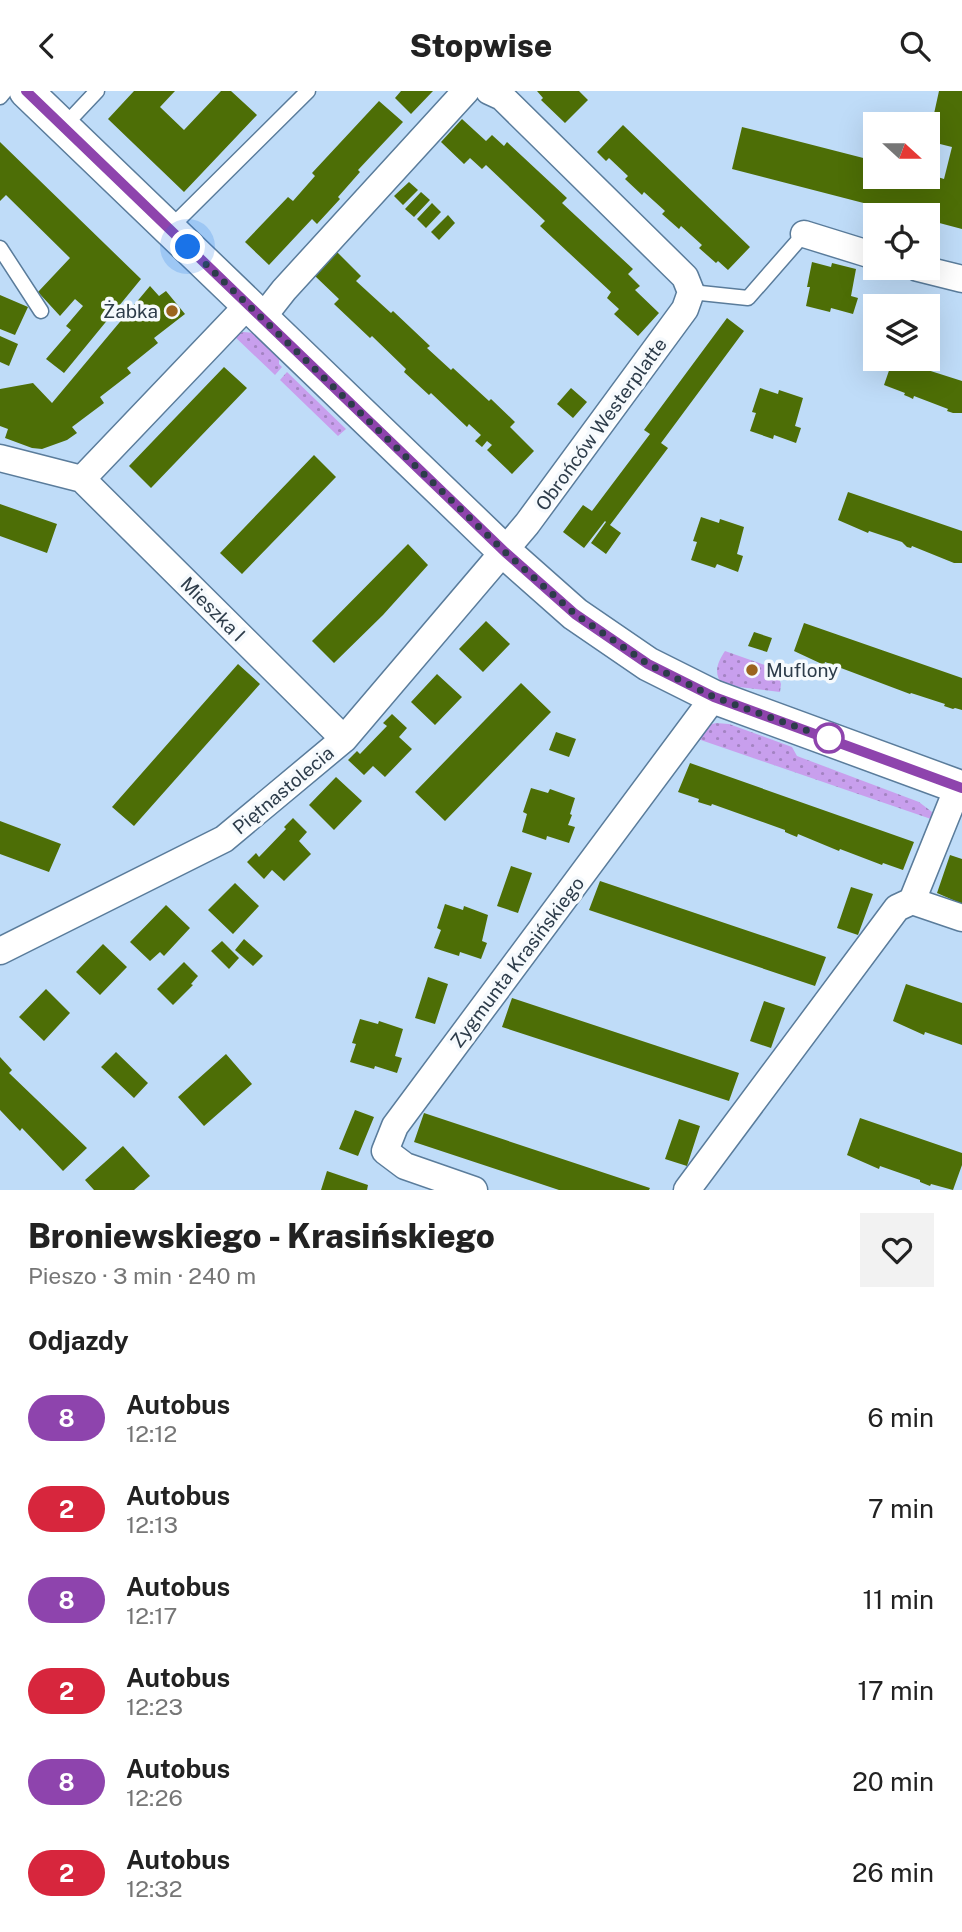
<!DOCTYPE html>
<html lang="pl">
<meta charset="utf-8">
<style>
body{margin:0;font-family:"Public Sans",sans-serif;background:#f2f2f2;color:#222;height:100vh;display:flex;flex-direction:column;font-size:26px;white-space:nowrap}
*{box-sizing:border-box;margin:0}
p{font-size:23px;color:#767676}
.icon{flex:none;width:38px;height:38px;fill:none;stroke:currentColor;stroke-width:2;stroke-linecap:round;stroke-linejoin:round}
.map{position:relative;height:1099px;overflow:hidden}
.drawer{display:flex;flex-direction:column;background:#fff;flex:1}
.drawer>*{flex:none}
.badge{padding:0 14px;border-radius:23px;font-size:24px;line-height:46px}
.needle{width:46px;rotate:111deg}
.buttons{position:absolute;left:863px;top:21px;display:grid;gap:14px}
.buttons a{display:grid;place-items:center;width:77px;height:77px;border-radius:0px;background:#fff;box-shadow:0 7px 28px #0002;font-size:35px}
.you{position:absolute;width:35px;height:35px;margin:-18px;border:5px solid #fff;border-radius:50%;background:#1a73e8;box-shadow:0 0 0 10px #1a73e833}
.map>.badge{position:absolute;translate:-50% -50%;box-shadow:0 0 0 4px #fff}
h2{padding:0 28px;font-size:26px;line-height:63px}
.round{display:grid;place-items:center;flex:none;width:74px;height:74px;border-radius:0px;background:#f2f2f2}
.headline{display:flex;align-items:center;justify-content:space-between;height:119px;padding:0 28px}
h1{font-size:33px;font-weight:800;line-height:52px}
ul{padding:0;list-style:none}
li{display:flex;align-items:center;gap:21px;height:91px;padding:0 28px}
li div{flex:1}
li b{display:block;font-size:26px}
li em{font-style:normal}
li .badge{min-width:77px;font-weight:700;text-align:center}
header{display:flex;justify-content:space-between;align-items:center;height:91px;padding:0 28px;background:#fff;font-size:32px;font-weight:800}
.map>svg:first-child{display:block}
.grass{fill:url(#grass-dots)}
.building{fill:#4d6e06}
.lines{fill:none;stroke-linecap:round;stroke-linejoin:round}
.service-casing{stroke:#5a7c9b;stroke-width:17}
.minor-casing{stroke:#5a7c9b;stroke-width:29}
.tertiary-casing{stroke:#5a7c9b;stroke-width:36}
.service{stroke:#fff;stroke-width:14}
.minor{stroke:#fff;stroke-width:26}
.tertiary{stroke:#fff;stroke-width:33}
.line-casing{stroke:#fff;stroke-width:16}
.line{stroke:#8e44ad;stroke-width:10}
.walk{stroke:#2d3c4a;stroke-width:7;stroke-dasharray:0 12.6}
.poi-dot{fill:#9b641e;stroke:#f6fafd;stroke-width:2.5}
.stop-dot{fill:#fff;stroke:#8e44ad;stroke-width:3.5}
.labels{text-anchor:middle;stroke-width:7;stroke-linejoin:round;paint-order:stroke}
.poi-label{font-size:19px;fill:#2d3c4a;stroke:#f6fafd;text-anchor:end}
.street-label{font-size:19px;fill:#2d3c4a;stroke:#f6fafd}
</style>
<header><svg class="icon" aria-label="back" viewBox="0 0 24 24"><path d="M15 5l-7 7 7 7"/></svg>Stopwise<svg class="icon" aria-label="search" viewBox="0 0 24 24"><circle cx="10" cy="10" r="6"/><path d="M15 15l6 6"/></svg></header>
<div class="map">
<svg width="962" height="1099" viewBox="0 0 962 1099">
<defs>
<pattern id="grass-dots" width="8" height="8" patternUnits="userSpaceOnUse" patternTransform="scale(1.75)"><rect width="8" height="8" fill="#c89fed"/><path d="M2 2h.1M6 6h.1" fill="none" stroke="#a383c2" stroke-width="1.8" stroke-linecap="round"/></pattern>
</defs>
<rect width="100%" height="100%" fill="#bfdcf8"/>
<path class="grass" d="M243,241l12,1 24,19v12l3,3 -7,8 -41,-39z
M287,281l59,57 -8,7 -58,-56z
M725,560l51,18 5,15 -1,8 -57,-7c-10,-11 -6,-22 2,-34z
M716,632l13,1 63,23 5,9 122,46 13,10 -1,7 -239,-82 17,-12z"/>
<path class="building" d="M134,0h41l-15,16 24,23 37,-39h10l26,24 -73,77 -76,-73z
M401,0h32l-22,23 -16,-16z
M537,0h42l9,9 -23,23 -24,-23 2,-2z
M939,0h23v138l-34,-9v-5h-18l-178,-46 10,-42 133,34v16h53v-3l16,5 8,-32 -24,-6z
M379,10l24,21 -45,48 2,2 -22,25 2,2 -23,25 -5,-5 -43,46 -24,-23 43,-45 5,4 22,-25 -3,-3z
M462,28l24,22 6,-6 12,11 3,-4 60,56 -5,5 71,66 -5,5 12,12 -5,4 24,23 -21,23 -24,-22 5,-5 -12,-11 4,-6 -71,-66 5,-5 -59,-56 -4,4 -12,-11 -6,6 -23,-22z
M623,34l127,122 -22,23 -10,-9 -2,2 -17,-15 3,-3 -21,-19 -2,3 -17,-15 3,-3 -21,-19 -2,3 -17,-16 3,-3 -19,-18 -3,3 -9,-9z
M0,51l141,137 -77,94 -18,-14 25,-29 -5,-4 17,-20 -8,-7 -15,17 -22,-24 32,-34 -64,-63 -6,6z
M409,91l9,8 -15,15 -9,-9z
M421,101l9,8 -16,17 -9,-8z
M432,112l9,9 -15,16 -9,-9z
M448,124l7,8 -16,17 -8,-8z
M337,161l24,24 -5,5 35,32 2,-2 37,35 -3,2 24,22 2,-2 36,33 2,-2 24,23 -5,5 24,24 -22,23 -25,-24 5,-5 -5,-4 -5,6 -7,-6 6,-6 -12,-11 -2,3 -36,-34 -2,2 -25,-23 2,-3 -34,-33 -2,2 -36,-34 5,-5 -24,-23z
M812,171l19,5 1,-4 24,6 -5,27 7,2 -5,16 -22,-6 -1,4 -24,-6 4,-19h-3z
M150,195l9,10 7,-5 19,23 -31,24 4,5 -31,25 4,5 -31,24 4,6 -32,24 5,6 -10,7 -25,9 -10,-1 -27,-10 3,-9 -8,-3v-37l33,-6 19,20z
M0,204l28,12 -13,28 -15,-6z
M727,227l17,13 -83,112 7,5 -58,77 11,8 -15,21 -15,-11 15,-21 -1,-1 -21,27 -21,-16 20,-27 9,6 58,-77 -6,-4z
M0,245l18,8 -9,22 -9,-4z
M893,268l69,22v32h-9l-6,-2 1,-2 -34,-13 -1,3 -4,-2 -5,-2 1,-2 -21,-8z
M224,276l23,21 -96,100 -22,-22z
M571,297l16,14 -14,16 -16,-14z
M760,297l18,6 1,-4 24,8 -8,28 6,2 -5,15 -22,-8 -1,4 -23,-8 6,-18 -4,-1z
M314,364l22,22 -94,97 -22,-21z
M848,401l114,39v32h-8l-42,-17 -1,2 -4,-1 -5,-5 -33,-11 -1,2 -30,-13z
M0,413l57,20 -10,29 -47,-17z
M701,426l18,6 1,-4 24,8 -7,27 6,2 -5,16 -21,-8 -2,4 -24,-8 6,-18 -4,-1z
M408,453l20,21 -45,50 -49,48 -22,-22z
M486,530l24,23 -27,28 -24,-23z
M804,532l158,55v32l-7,-2 -2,1 -9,-3 1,-2 -34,-11 -1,1 -85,-32 -1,3 -30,-14z
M754,541l18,6 -5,14 -19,-6z
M238,573l22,20 -126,142 -22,-19z
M437,583l25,23 -27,28 -24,-23z
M521,592l30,29 -106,109 -30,-29z
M392,623l15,14 -8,9 13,12 -27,28 -12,-11 -9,9 -16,-15 9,-9 3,3 27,-28 -4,-3z
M556,641l20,7 -7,18 -20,-7z
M690,672l224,79 -11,28 -20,-7 -1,2 -42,-16 -1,2 -41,-17 -1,3 -5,-2 -7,-3v-2l-73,-26 -1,2 -13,-4 1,-3 -21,-7z
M336,686l26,24 -28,29 -25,-25z
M531,697l17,5 2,-4 25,9 -5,16 2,1 -4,10 7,2 -6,16 -22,-7 -1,4 -24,-8 5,-18 -4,-2z
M293,727l14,14 -8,9 12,13 -27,27 -12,-11 -8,9 -17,-17 9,-9 3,4 27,-28 -2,-2z
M0,730l61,23 -12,28 -49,-18z
M950,764l12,4v45l-25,-11z
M511,775l21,7 -14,40 -21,-7z
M600,790l226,76 -11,29 -226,-76z
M235,792l24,23 -26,28 -25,-24z
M851,796l22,7 -15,41 -21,-7z
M445,813l18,6 1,-4 24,9 -6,26 5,2 -6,16 -21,-7 -1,4 -25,-8 7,-18 -4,-2z
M166,814l24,23 -26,28 -4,-4 -10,9 -20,-19z
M244,848l19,17 -10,10 -18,-16z
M222,850l17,17 -10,11 -18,-18z
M103,853l24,23 -27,28 -24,-23z
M184,871l14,14 -7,8 2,1 -20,20 -16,-16z
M428,886l20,7 -13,40 -20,-6z
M906,893l56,19v42l-37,-13 -1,3 -31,-14z
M46,898l24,24 -26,28 -25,-24z
M512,907l227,75 -10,28 -227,-74z
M764,910l21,7 -14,40 -21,-7z
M360,928l18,5 1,-3 24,8 -8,27 7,2 -5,15 -22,-7 -1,3 -24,-7 6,-18 -4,-1z
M116,961l32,31 -14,15 -33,-31z
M226,963l26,30 -48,42 -26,-29z
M0,966l12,13 -3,3 78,75 -24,23 -41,-43 -2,3 -20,-21z
M355,1019l19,7 -16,39 -19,-7z
M424,1022l226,75 -1,2h-90l-145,-48z
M860,1027l102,35v12l-9,25 -22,-6 -1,2 -10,-4v-2l-40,-14 -1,3 -32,-14z
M679,1028l21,7 -13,40 -22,-7z
M123,1055l27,30 -16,14h-40l-9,-10z
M327,1080l41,14 -1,5h-46z"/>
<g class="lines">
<defs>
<path id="service" d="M0,6l5,-6
M63,36l34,-36
M169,138l139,-138
M0,157l41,63
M691,201l57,6 56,-64"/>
<path id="minor" d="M804,143l71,22
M918,177l44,11
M262,227l22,-28 182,-199
M0,367l82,21 262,260
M82,388l166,-174
M912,810l50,17
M0,860l224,-112 120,-100 183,-215 158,-215 6,-17 -6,-15 -183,-180 -13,-6
M474,1099l-69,-24 -20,-15 10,-25 319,-429
M687,1099l210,-282 15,-7 46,-114"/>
<path id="tertiary" d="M26,0l479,461 70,62 73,50 66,33 248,91"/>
</defs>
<use href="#service" class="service-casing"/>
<use href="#minor" class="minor-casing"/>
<use href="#tertiary" class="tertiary-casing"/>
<use href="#service" class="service"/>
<use href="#minor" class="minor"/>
<use href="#tertiary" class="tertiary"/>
</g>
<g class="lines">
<defs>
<path id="line" d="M26,0l479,461 70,62 73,50 66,33 248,91"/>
</defs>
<use href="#line" class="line-casing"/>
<use href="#line" class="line"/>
<path class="walk" d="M188,156l317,305 70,62 73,50 66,33 119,43 -4,-2"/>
</g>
<g class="poi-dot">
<circle cx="172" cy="220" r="7"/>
<circle cx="752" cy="579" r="7"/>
</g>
<circle class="stop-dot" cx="829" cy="647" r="14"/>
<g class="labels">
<g class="poi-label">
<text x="158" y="227">Żabka</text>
<text x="766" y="586" text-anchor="start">Muflony</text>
</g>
<g class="street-label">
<text transform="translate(601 333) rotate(-54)" y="7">Obrońców Westerplatte</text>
<text transform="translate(213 518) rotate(45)" y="7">Mieszka I</text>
<text transform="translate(283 699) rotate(-40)" y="7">Piętnastolecia</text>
<text transform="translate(517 871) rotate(-53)" y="7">Zygmunta Krasińskiego</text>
</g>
</g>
</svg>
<div class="buttons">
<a><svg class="needle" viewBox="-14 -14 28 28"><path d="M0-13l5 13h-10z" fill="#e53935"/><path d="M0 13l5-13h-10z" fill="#767676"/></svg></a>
<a><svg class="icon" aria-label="locate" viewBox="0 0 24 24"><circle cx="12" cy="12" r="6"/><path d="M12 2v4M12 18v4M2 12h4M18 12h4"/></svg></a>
<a><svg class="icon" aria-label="layers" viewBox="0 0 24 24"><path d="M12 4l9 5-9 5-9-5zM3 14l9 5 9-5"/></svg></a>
</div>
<div class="you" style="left:188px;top:156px"></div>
</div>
<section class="drawer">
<div class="headline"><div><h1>Broniewskiego - Krasińskiego</h1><p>Pieszo · 3 min · 240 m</p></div><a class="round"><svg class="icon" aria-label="heart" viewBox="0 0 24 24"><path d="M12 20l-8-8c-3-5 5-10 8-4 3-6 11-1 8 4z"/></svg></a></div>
<h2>Odjazdy</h2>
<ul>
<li><span class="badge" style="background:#8e44ad;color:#fff">8</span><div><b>Autobus</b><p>12:12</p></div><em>6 min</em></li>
<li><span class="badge" style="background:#d7263d;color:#fff">2</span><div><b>Autobus</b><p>12:13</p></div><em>7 min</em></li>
<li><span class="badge" style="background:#8e44ad;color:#fff">8</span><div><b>Autobus</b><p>12:17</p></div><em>11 min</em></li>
<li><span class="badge" style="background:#d7263d;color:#fff">2</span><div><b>Autobus</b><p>12:23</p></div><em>17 min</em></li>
<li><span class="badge" style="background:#8e44ad;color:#fff">8</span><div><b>Autobus</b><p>12:26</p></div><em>20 min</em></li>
<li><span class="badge" style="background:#d7263d;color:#fff">2</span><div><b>Autobus</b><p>12:32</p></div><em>26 min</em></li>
</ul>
</section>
